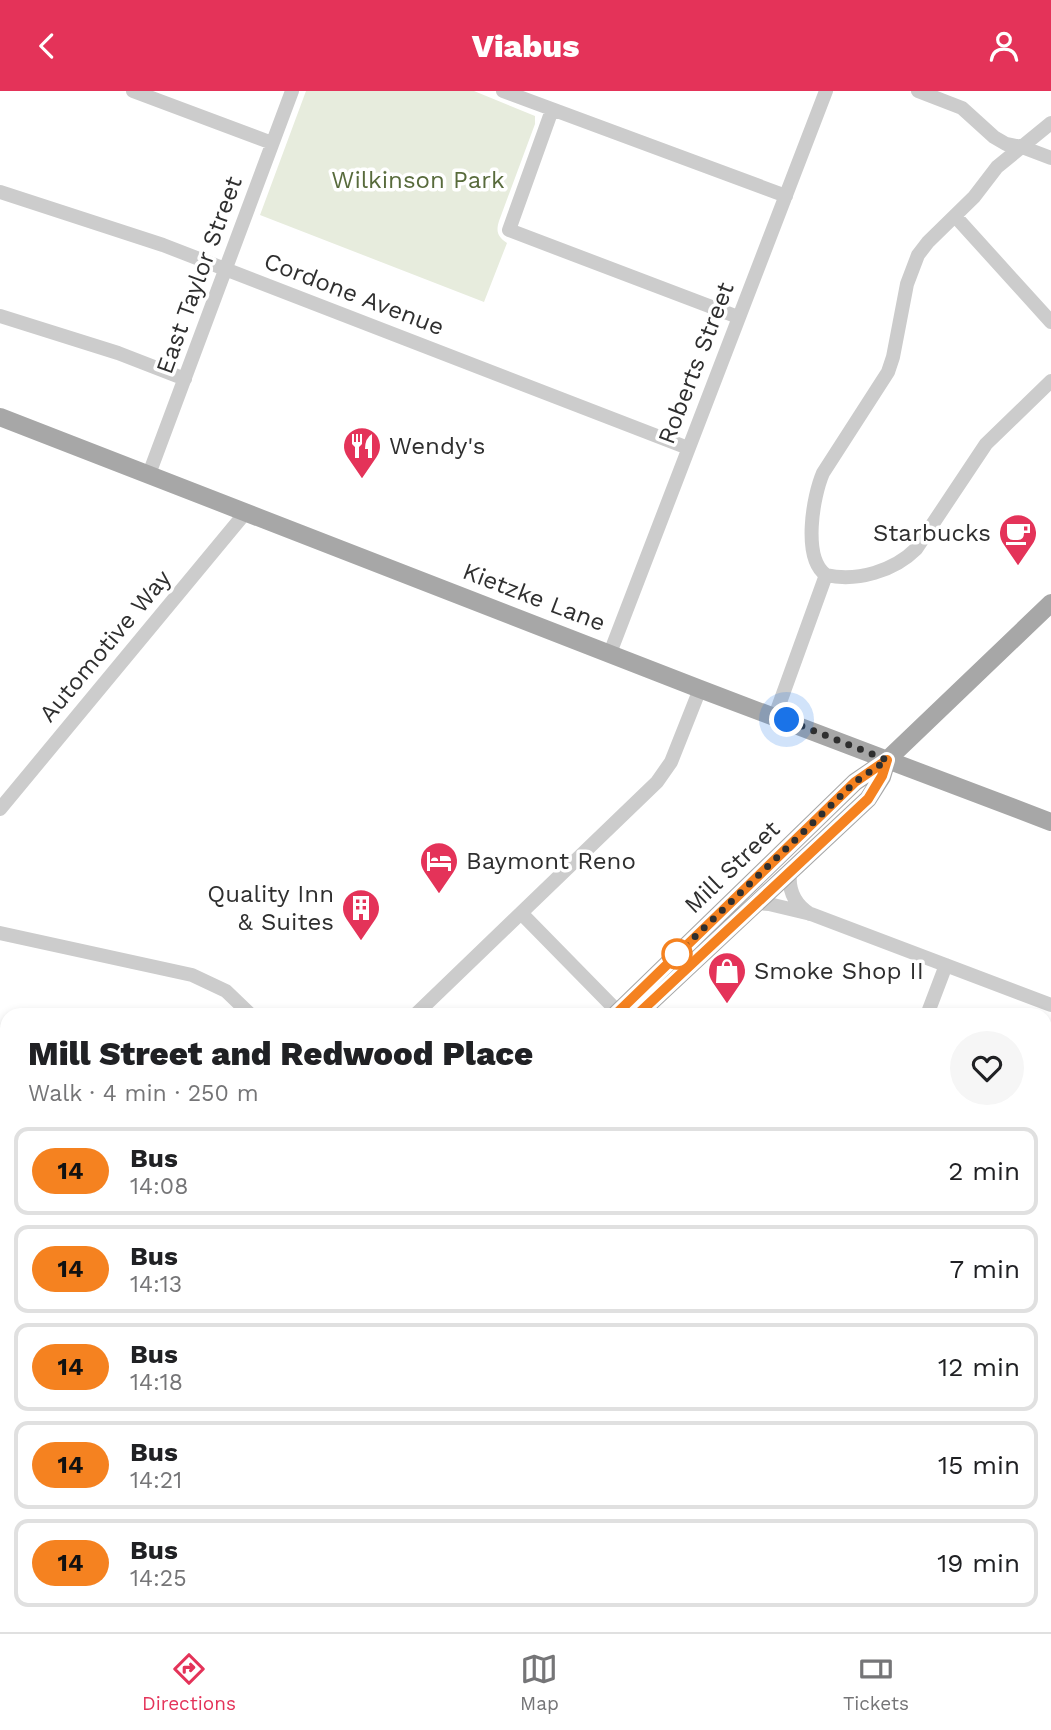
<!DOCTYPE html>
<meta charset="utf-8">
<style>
body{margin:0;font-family:"Work Sans",sans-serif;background:#f6f6f6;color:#202124;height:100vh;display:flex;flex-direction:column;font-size:26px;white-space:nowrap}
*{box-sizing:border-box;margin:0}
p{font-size:23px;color:#757577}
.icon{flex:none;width:38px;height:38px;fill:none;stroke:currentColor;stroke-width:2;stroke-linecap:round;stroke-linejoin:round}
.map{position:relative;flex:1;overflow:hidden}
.drawer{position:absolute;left:0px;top:917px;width:1052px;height:625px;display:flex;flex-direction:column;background:#fff;border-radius:21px 21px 0 0;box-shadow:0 4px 10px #0003}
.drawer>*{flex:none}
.badge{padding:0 14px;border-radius:23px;font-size:24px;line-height:46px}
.you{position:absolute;width:35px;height:35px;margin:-18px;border:5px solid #fff;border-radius:50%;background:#1a73e8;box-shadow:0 0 0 10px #1a73e833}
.map>.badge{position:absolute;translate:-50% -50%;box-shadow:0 0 0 4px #fff}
.round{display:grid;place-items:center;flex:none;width:74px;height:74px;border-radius:37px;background:#f6f6f6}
.summary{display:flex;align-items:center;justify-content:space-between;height:119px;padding:0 28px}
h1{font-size:33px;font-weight:800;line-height:52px}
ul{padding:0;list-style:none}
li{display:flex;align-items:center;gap:21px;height:88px;margin:0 14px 10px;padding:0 14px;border:4px solid #e0e0e0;border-radius:14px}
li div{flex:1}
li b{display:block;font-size:26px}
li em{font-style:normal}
li .badge{min-width:77px;font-weight:700;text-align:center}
header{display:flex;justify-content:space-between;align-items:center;height:91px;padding:0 28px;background:#e43359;color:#fff;font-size:32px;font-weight:800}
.tabs{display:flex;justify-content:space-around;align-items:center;height:98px;border-top:2px solid #e0e0e0;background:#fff;font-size:19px;color:#757577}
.tabs a{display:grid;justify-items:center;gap:4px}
.tabs .selected{color:#e43359}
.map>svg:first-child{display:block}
.green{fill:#e7ecdd}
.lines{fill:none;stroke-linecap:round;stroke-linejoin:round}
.minor{stroke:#ccc;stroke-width:14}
.major{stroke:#a7a7a7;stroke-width:18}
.highway{stroke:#969696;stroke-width:21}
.line-casing{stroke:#fff;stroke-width:16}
.line{stroke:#f58220;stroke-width:10}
.walk{stroke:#2f2f2f;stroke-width:7;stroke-dasharray:0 12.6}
.stop-dot{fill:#fff;stroke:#f58220;stroke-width:3.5}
.labels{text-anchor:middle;stroke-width:7;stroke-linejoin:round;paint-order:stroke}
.park-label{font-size:24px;fill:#586b3c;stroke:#fff}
.street-label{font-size:24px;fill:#2f2f2f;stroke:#fff}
.poi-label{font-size:24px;fill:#2f2f2f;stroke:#fff;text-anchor:start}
</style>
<header><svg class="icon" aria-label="back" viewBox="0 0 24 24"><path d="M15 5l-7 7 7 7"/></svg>Viabus<svg class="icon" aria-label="person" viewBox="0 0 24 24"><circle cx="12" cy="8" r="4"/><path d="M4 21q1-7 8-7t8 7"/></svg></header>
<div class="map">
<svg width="1051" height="1541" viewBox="0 0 1051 1541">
<rect width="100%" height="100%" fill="#fff"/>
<path class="green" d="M306,0h168l61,25v8l-36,97c-3,10 -2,15 8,22l-23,59 -224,-87z"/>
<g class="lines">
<path class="minor" d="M133,0l139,52
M503,0l283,105
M918,0l44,17 32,29 12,7 16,3 29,11
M552,19l-43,120 229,87
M0,101l163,53 525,203
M955,125l96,106
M0,225l118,37 67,26
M149,383l143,-383
M826,484c-24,-17 -13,-79 -3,-102l65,-101 5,-15 14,-73 11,-29 10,-13 46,-45 23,-30 54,-44
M826,484c31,7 68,-4 90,-26l70,-105 65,-63
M610,562l216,-562
M775,625l51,-141
M0,718l246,-297
M790,781c-2,18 4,32 20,42
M757,812l12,1 42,10 240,91
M521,822l100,102
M0,842l192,42 34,16 25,24
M415,924l242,-233 14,-20 29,-73
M927,924l19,-50
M1045,1084l6,2
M0,1142h7
M7,1535l6,6
M812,1535l18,6
M225,1541l4,-6"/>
<path class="major" d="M0,326l700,272 351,133
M615,924l240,-233 32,-22 164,-157
M637,924l231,-216 14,-22 5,-17
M0,1502l7,-6
M0,1528l7,-7"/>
<path class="highway" d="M0,1179h7
M0,1217l7,1
M0,1256l7,1
M0,1275h7
M1045,1386l6,1
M0,1455l7,-1
M1045,1500l6,2
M934,1535l15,6
M1002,1535l21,6"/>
</g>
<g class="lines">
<defs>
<path id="line" d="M615,924l240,-233 32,-22 -5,16 -14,23 -231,216"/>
</defs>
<use href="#line" class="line-casing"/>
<use href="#line" class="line"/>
<path class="walk" d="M677,863l178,-172 32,-22 -100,-40"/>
</g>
<defs>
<symbol id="restaurant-pin" viewBox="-11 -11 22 30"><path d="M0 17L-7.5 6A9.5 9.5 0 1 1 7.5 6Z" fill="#e43359" stroke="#fff"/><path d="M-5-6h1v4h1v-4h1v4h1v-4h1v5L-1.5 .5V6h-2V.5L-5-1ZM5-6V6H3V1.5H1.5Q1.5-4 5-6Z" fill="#fff"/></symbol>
<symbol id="cafe-pin" viewBox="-11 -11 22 30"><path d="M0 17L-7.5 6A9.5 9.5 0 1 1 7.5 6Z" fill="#e43359" stroke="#fff"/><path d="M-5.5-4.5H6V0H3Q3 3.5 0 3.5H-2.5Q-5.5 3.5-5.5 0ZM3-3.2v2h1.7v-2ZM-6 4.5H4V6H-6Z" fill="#fff"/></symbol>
<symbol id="hotel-pin" viewBox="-11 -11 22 30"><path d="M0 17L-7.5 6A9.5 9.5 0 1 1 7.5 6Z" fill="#e43359" stroke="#fff"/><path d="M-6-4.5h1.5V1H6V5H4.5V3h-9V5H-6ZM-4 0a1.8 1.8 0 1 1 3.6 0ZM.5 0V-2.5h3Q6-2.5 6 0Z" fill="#fff"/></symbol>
<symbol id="building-pin" viewBox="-11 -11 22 30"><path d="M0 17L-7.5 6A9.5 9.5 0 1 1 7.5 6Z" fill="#e43359" stroke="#fff"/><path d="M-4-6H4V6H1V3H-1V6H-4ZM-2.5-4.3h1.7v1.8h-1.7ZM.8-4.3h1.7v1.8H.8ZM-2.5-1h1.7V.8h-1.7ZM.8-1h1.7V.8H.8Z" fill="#fff"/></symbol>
<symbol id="shop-pin" viewBox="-11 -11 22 30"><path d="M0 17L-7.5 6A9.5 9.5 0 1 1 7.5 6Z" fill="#e43359" stroke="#fff"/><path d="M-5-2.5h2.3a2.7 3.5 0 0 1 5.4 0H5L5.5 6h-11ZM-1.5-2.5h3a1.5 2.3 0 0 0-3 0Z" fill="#fff"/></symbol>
</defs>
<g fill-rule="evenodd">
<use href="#restaurant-pin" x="340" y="333" width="44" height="60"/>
<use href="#cafe-pin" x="996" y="420" width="44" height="60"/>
<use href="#hotel-pin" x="417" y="748" width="44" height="60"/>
<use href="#building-pin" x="339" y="795" width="44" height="60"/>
<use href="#shop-pin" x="705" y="858" width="44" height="60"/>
</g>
<circle class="stop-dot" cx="677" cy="863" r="14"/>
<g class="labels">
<g class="park-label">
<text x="418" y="97">Wilkinson Park</text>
</g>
<g class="street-label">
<text transform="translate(199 184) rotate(-70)" y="8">East Taylor Street</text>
<text transform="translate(354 203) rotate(21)" y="8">Cordone Avenue</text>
<text transform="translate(696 272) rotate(-69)" y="8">Roberts Street</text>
<text transform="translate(534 506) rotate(21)" y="8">Kietzke Lane</text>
<text transform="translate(105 555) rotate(-50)" y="8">Automotive Way</text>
<text transform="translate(732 776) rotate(-44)" y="8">Mill Street</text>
</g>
<g class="poi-label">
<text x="389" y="363">Wendy's</text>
<text x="991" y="450" text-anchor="end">Starbucks</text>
<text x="466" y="778">Baymont Reno</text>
<text x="334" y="811" text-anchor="end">Quality Inn<tspan x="334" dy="28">&amp; Suites</tspan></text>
<text x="754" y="888">Smoke Shop II</text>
</g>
</g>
</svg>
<div class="you" style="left:787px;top:629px"></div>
<section class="drawer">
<div class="summary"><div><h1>Mill Street and Redwood Place</h1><p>Walk · 4 min · 250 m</p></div><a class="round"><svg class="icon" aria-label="heart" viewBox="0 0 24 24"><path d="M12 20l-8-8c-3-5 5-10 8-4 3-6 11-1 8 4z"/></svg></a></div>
<ul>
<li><span class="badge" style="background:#f58220;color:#111">14</span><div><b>Bus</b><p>14:08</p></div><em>2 min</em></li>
<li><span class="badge" style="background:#f58220;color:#111">14</span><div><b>Bus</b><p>14:13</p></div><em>7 min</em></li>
<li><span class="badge" style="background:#f58220;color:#111">14</span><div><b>Bus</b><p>14:18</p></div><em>12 min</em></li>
<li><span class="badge" style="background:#f58220;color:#111">14</span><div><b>Bus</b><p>14:21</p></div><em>15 min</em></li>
<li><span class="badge" style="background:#f58220;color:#111">14</span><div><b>Bus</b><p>14:25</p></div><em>19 min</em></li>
</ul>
</section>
</div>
<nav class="tabs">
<a class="selected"><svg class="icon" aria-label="directions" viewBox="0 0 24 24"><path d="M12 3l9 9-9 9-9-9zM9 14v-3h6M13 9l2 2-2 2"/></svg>Directions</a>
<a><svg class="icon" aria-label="map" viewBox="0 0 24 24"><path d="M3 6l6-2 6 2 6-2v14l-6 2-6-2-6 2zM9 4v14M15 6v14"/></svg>Map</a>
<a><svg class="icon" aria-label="tickets" viewBox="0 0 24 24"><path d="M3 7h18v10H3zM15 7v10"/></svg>Tickets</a>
</nav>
